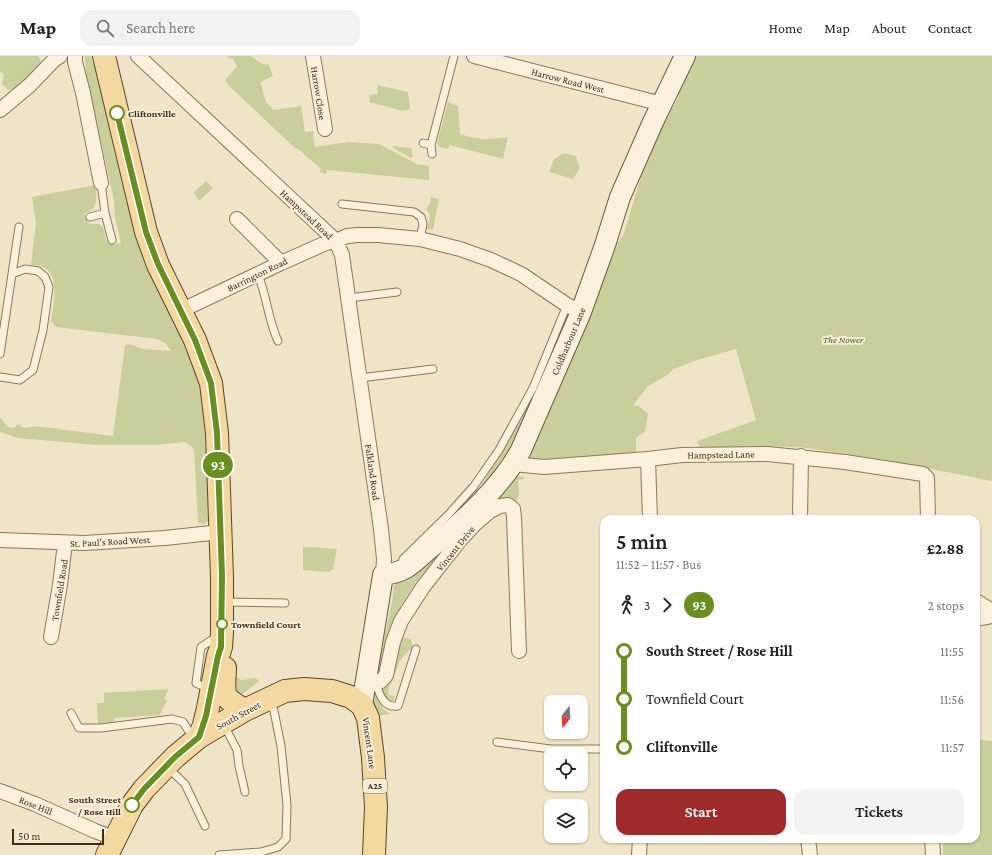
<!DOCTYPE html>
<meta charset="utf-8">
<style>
body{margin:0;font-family:"Crimson Pro",serif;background:#f2f2f2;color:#222;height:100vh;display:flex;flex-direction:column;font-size:15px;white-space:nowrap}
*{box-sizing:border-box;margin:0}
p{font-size:13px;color:#767676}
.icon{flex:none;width:22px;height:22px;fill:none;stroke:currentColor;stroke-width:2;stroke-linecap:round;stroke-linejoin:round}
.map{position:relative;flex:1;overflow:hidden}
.panel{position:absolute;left:600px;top:459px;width:380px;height:328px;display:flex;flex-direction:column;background:#fff;border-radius:12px;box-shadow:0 1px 3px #0004}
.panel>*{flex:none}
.badge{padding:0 8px;border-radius:13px;font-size:14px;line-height:26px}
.needle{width:26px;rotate:197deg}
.tools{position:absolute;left:544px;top:639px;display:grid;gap:8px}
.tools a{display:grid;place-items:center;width:44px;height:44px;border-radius:8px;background:#fff;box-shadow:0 1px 3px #0004;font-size:20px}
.scale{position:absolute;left:12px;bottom:10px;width:92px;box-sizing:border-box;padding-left:4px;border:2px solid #3d2e20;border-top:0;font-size:11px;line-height:14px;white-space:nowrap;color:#3d2e20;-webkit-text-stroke:3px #f7eed8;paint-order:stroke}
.map>.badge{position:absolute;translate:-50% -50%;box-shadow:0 0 0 2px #fff}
.legs{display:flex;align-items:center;gap:6px;height:44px;padding:0 16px;font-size:13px}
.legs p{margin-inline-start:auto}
.summary{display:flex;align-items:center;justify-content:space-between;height:68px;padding:0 16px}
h1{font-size:22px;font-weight:600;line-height:30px}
.primary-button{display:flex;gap:8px;margin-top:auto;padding:8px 16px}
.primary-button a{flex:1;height:46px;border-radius:12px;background:#9e2a2b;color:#fff;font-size:16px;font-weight:600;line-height:46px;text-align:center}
.primary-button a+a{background:#f2f2f2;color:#222}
ul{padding:0 16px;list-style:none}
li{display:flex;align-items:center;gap:14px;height:48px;font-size:15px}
li i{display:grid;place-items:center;width:6px;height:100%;margin:0 5px;background:currentColor}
li i::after{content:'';width:10px;height:10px;margin:-5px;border:3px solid;border-radius:50%;background:#fff}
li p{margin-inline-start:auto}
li:first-child i{background:linear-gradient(#0000 50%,currentColor 0)}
li:last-child i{background:linear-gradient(currentColor 50%,#0000 0)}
header{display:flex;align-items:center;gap:24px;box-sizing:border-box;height:56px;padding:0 20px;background:#fff;border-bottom:1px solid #e0e0e0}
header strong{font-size:19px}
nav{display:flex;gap:22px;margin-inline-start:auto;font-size:14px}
.search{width:280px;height:36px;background:#f2f2f2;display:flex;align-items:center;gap:10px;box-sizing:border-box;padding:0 14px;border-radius:12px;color:#767676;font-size:15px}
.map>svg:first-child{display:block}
.green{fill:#c9cf9b}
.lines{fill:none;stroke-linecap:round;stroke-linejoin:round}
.lane-casing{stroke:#8d765c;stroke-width:9}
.street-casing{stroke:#8d765c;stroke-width:16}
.secondary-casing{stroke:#6f573f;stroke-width:22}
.primary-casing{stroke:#5b4430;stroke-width:24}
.lane{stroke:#faf1dc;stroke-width:7}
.street{stroke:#faf1dc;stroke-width:14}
.secondary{stroke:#faf1dc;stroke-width:20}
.primary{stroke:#f3d9a0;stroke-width:22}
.line-1-casing{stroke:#fff;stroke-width:9}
.line-1{stroke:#6b8e23;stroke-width:6}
.stop-1-dot{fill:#fff;stroke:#6b8e23;stroke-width:2}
.labels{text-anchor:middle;stroke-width:4;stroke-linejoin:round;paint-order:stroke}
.shield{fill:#f7eed8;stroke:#756857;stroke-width:1}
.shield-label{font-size:9px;font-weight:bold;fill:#3d2e20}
.street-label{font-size:10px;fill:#3d2e20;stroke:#f7eed8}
.stop-label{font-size:10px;font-weight:bold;fill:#3d2e20;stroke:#f7eed8;text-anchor:start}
.park-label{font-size:10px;font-style:italic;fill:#4d5a26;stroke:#f7eed8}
</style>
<header>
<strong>Map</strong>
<div class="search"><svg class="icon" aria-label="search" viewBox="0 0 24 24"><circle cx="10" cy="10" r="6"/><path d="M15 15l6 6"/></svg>Search here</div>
<nav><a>Home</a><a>Map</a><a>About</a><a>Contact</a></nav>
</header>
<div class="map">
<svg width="992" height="799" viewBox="0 0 992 799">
<rect width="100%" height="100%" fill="#f0e4c8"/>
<path class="green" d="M0,0h38l3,5c-8,12 -18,26 -33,29l-6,-6 2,-10 -4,-2z
M85,0h6l1,7h8l107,325 5,128 -7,8 -7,-1 -4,-74 -9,-7 -29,3h-59l-79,-7 -18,-6v-15l8,10 6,1 4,-4 7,4 10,-2 78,10 12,-91 4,-1 15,5 27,2 -6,-8 -8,-4 -101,-12 -5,-6c2,-16 11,-49 -11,-55 -3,-1 -6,-1 -9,-1l5,-42 -4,-26 64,-12v17l-3,7 -9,5 5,10h10l4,3 4,15 14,2 -6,-27 -1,-16 -28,-127z
M226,0h25l11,8 7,1 4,11 -13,6 6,20 7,8 28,-4 4,26 8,-1 2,16 34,-5 30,2 38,20 12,2v14l-102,-10 -1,4 -7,-2 2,-3 -24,-21 -1,1 -68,-64 -3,-5 12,-14 -4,-7z
M693,0h299v425l-101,-20 -91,-14 -46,-1 -53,2 -4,-7 59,-21 -20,-71 -42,12 -20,8 -8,7 -18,10 -15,19 6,1 9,8 -3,17 -9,7v14l-11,1 -9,4 -88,4 -2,-6 92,-213 5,-6 22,-72 20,-44 13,-21 6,-27z
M377,29l31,7 2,17 -8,2 -32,-9 -1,-7 9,-1z
M448,46l10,4 2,28c19,6 28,6 48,3l-5,22 -53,-14 -2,4 -8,-2 -3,-4z
M393,90l18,2 2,8 -2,2 -18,-10z
M564,97l12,3 4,12 -7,11 -24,-7 5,-13z
M206,125l7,7 -14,13 -5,-9z
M431,141l8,2 -6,31 -6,-1 3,-14 -4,-6 4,-6z
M564,265l6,1 -51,123 -53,64 -13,-7 15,-17 12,3 48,-80z
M513,420l11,1v2l-6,1 1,15 -5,10 -51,23 -44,50 -14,21 -13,25 -9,49 -8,6 17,-77 2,-17z
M303,491h10l24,2 -4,20 -4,3 -26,-2z
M398,580l13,3 2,9c-15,9 -16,22 -22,37h-2l-1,10 7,1 -1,4 -4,2 -8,-7 -2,-9z
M236,621l5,3 15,-2 3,3 -16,13h-6l-4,-9z
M169,633l-5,10 3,1 -7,15 -46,3 -1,4 -15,2 -1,-21h7v-10z
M373,633l3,2 7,18 8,5 -14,2 -6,-19z
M976,683l16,2v114h-49v-16h33z"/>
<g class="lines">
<defs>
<path id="lane" d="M423,87l8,2 1,9
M431,89l23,-89
M101,127l4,30 7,27
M342,148l72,8 7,5 2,7 -3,15
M90,161l15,-4
M12,218l7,-47
M258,219c9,21 10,45 20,66
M349,242l48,-6
M0,298l12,-80 13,-5 13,2 7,6 4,10 -6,43 -10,40 -13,10 -20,-3
M360,322l73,-9
M403,503l46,-45 25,-28 25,-36 34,-62 34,-83
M225,546l60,1
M376,628c4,12 8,24 22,22l18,-57
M209,633l-13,-6 5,-36 17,-11
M71,657l8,15h22l71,-9 11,3 7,11 1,7
M224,669l13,25 2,16 6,26
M497,686l54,7h53
M168,712l17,16 20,42
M219,799l42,-3 17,-5 8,-8 1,-34 -6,-59 -7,-35 -4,-11"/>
<path id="street" d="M75,0v6l8,31 18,90
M138,0l198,185 11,-5 11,-1h20l42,4 40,10 31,11 30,14 46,31 14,7
M313,0l12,73
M474,0l188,48
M0,54l30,-25 24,-25 6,-4
M237,163l44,44
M180,255l101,-48 45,-20 10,-2 6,14 39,274 3,30 -1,16
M648,403l2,60
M513,408l31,3 104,-8 34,-4 86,-1 77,8 78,12 4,4 1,41
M800,463l1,-63
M0,484l84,3 81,-5 55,-6
M976,545l16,10
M976,563l16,-3
M51,581l9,-52 5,-42
M366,630l15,-5 5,-6 7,-33 8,-21 22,-34 36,-46 16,-17 15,-13 10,-5 8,-1 5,4 1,8 5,134
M0,735l35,13 60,27 19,7
M808,783l2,16
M932,783l1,16
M639,799l1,-16"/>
<path id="secondary" d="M362,649l21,-130c8,-1 16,-3 23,-7 8,-5 15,-12 22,-18 31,-25 74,-64 93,-100l60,-138 24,-67 15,-48 33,-75 32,-66"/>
<path id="primary" d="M104,0l42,176 12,33 37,75 16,43 6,50 5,144v56l-1,14 -3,9 -10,52 -4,17 -5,12
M225,612c-1,27 -5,28 20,42
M107,799l25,-50 12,-16 31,-32 24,-20 46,-27 40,-19 19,-2 28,2 19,6 11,8 6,13 5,40 3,49 -2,48"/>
</defs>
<use href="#lane" class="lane-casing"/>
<use href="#street" class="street-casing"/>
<use href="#secondary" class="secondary-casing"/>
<use href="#primary" class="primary-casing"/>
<use href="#lane" class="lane"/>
<use href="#street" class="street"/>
<use href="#secondary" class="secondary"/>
<use href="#primary" class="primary"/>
</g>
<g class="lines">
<defs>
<path id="line-1" d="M117,57l29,119 12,32 37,76 16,43 6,50 5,143 -1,71 -3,9 -12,60 -7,21 -24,20 -31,32 -12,16"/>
</defs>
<use href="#line-1" class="line-1-casing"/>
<use href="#line-1" class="line-1"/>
</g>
<g class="stop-1-dot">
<circle cx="117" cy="57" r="7"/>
<circle cx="222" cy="568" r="5"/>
<circle cx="132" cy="749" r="7"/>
</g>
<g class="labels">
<rect class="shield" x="363" y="723" width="24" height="14" rx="3"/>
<g class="shield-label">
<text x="375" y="733">A25</text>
</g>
<g class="street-label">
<text transform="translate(568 24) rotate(14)" y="4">Harrow Road West</text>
<text transform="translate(319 37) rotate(81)" y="4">Harrow Close</text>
<text transform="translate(307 158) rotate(43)" y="4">Hampstead Road</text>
<text transform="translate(257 218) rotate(-26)" y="4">Barrington Road</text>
<text transform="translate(568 285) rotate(-67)" y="4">Coldharbour Lane</text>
<text transform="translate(721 398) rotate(-1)" y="4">Hampstead Lane</text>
<text transform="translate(373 416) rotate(82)" y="4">Falkland Road</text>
<text transform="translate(110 485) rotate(-3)" y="4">St. Paul's Road West</text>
<text transform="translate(455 492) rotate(-51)" y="4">Vincent Drive</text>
<text transform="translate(59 534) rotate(-81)" y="4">Townfield Road</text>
<text transform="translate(238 659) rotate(-29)" y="4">South Street</text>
<text transform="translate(370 687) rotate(82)" y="4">Vincent Lane</text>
<text transform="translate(36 749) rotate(22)" y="4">Rose Hill</text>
</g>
<g class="stop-label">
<text x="128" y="61">Cliftonville</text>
<text x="231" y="572">Townfield Court</text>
<text x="121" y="747" text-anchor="end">South Street<tspan x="121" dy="12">/ Rose Hill</tspan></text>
</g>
<g class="park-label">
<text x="843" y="287">The Nower</text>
</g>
</g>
</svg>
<div class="tools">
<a><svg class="needle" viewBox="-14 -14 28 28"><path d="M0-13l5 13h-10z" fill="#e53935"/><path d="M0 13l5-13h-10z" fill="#767676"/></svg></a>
<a><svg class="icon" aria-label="locate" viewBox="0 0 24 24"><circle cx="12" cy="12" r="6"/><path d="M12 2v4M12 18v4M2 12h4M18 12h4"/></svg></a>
<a><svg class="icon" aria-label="layers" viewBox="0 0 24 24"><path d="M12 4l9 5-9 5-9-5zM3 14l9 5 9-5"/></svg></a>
</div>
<div class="scale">50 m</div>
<b class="badge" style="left:218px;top:409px;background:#6b8e23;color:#fff">93</b>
<section class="panel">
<div class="summary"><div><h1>5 min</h1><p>11:52 – 11:57 · Bus</p></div><b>£2.88</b></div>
<div class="legs"><svg class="icon" aria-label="walk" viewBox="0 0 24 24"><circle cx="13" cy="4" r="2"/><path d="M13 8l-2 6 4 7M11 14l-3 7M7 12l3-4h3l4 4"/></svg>3<svg class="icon" aria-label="forward" viewBox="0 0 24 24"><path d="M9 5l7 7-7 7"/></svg><b class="badge" style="background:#6b8e23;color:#fff">93</b><p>2 stops</p></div>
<ul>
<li><i style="color:#6b8e23"></i><b>South Street / Rose Hill</b><p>11:55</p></li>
<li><i style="color:#6b8e23"></i><span>Townfield Court</span><p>11:56</p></li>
<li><i style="color:#6b8e23"></i><b>Cliftonville</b><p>11:57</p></li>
</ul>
<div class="primary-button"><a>Start</a><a>Tickets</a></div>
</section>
</div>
